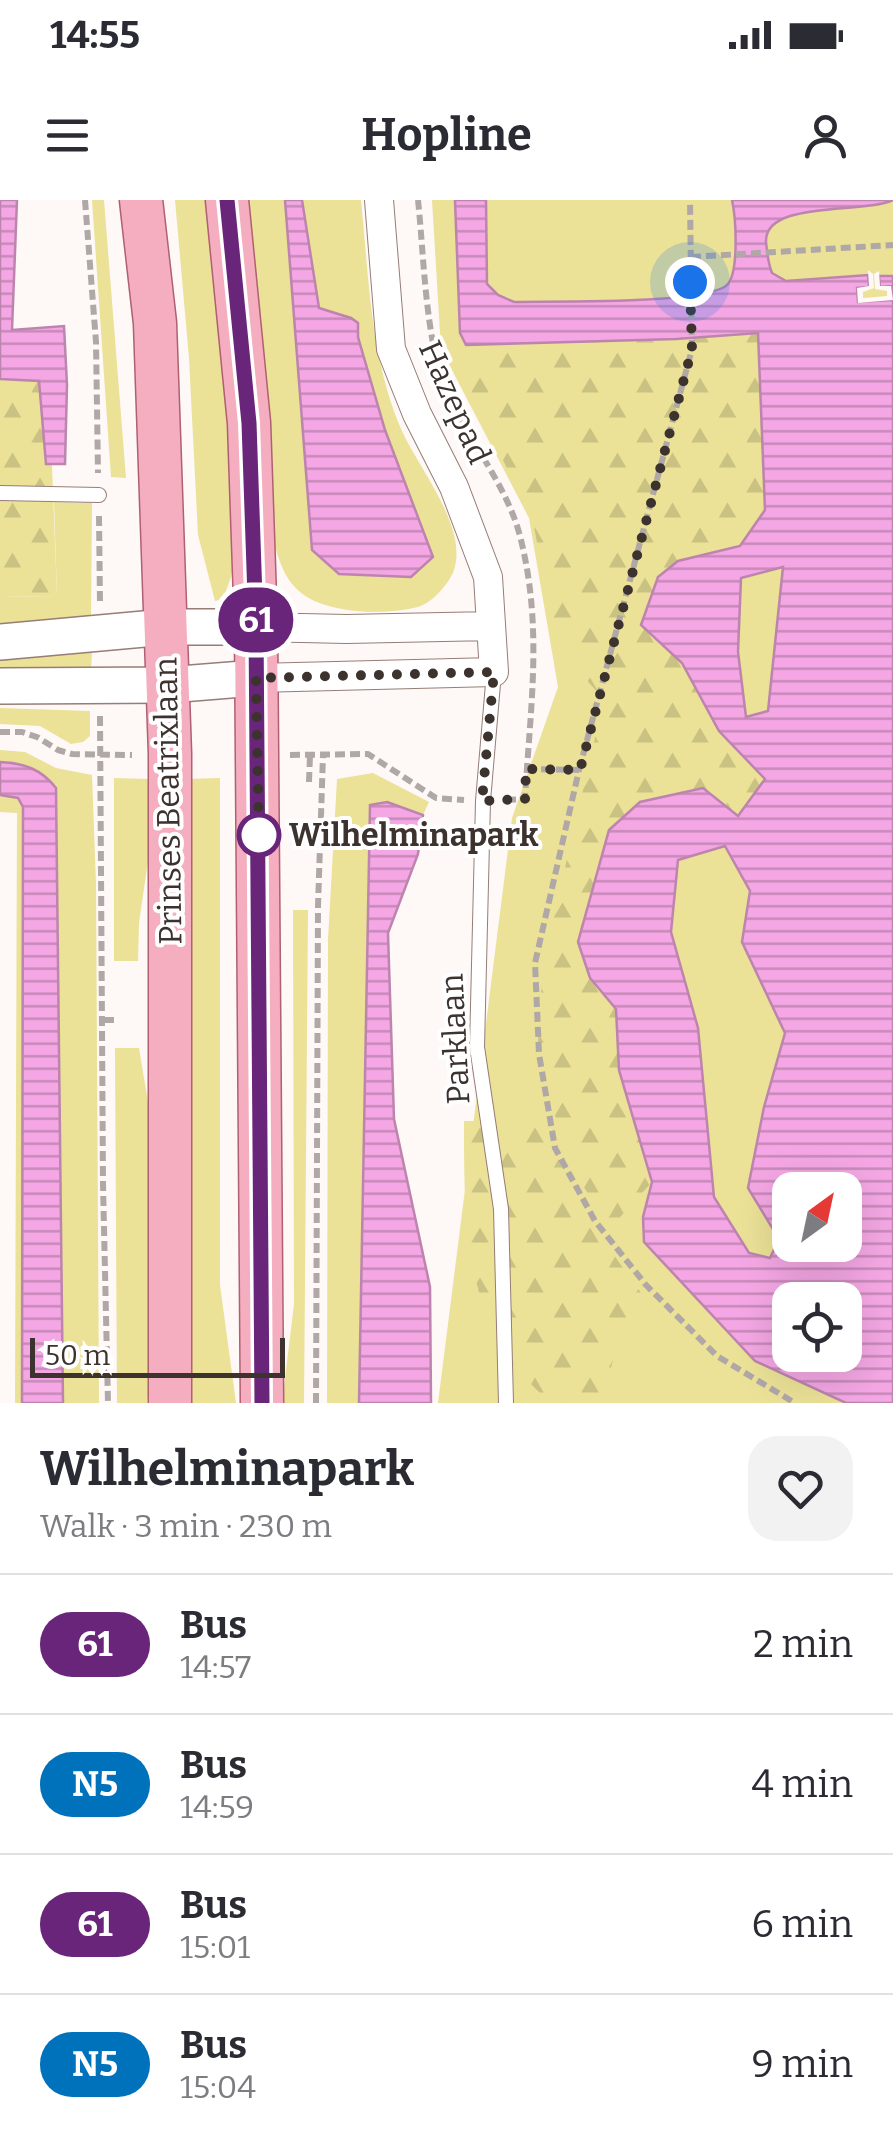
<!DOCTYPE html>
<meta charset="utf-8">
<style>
body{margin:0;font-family:Bitter,serif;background:#f2f2f3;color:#2b2b33;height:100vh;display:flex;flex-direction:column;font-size:38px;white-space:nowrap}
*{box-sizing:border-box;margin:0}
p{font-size:32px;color:#7c7c81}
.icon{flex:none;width:55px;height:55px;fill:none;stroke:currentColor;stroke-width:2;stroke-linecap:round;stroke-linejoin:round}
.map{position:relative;height:1203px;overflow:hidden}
.details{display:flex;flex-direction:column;background:#fff;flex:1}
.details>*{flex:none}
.badge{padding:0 20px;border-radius:32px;font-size:35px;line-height:65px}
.needle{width:65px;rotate:33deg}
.tools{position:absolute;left:772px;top:972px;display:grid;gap:20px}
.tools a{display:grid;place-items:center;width:90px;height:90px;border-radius:20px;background:#fff;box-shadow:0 10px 40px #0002;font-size:50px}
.scale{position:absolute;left:30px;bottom:25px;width:255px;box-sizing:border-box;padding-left:10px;border:5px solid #3c322e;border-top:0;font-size:28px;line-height:35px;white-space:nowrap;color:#3c322e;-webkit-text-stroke:8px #fff;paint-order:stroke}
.you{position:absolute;width:50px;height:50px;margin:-25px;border:8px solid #fff;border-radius:50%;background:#1a73e8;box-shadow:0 0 0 15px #1a73e833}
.map>.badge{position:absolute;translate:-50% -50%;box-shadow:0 0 0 5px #fff}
.round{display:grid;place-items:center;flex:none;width:105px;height:105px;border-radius:30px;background:#f2f2f3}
.summary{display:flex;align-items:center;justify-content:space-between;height:170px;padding:0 40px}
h1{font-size:48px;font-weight:700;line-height:75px}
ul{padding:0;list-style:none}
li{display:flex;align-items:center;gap:30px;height:140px;padding:0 40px;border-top:2px solid #e1e1e2}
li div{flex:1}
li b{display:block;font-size:38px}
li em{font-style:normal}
li .badge{min-width:110px;font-weight:700;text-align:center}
.status{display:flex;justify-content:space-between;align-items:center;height:70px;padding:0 50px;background:#fff;direction:ltr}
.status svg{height:28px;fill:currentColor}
header{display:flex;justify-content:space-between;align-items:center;height:130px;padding:0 40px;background:#fff;font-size:45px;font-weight:700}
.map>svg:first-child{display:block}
.green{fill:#ebe197;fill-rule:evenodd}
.forest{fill:url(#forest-firs)}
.water{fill:url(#water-rules);stroke:#bd84ad;stroke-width:2.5;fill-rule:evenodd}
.pier{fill:#fef8f7}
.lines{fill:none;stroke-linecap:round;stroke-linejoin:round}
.service-casing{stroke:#967d75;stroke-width:16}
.minor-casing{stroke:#967d75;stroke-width:30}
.tertiary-casing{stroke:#967d75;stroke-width:38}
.primary-casing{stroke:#af6071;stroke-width:45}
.path{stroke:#b0a8a6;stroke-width:6;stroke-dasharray:10 5;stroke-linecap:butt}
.service{stroke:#fff;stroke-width:14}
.minor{stroke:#fff;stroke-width:28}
.tertiary{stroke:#fff;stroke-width:35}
.primary{stroke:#f4aebf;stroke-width:42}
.line-casing{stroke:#fff;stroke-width:22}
.line{stroke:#68257a;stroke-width:15}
.walk{stroke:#3c322e;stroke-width:10;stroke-dasharray:0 18}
.stop-dot{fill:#fff;stroke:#68257a;stroke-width:5}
.labels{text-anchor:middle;stroke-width:8;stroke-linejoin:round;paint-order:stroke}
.street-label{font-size:32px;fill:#3c322e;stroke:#fff}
.stop-label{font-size:32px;font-weight:bold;fill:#3c322e;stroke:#fff;text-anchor:start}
</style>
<div class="status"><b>14:55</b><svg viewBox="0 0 49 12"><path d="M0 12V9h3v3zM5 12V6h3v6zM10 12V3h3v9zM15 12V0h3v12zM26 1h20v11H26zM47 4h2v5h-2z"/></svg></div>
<header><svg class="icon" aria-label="menu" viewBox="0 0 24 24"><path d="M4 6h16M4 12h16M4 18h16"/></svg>Hopline<svg class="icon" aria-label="person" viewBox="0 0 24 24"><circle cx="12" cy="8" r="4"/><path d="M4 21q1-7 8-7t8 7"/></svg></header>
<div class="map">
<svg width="893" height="1203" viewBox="0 0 893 1203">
<defs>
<pattern id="forest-firs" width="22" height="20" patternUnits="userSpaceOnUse" patternTransform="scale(2.5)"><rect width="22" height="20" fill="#ebe197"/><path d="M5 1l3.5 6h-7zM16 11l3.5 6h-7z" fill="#cac282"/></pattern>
<pattern id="water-rules" width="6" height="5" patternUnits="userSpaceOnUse" patternTransform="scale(2.5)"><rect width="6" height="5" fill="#f4a7e4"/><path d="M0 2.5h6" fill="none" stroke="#c789b9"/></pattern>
</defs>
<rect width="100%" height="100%" fill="#fef8f7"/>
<path class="green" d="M92,0h12l22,278 -15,-1z
M175,0h36l15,163 10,187 -5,27 -8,22 -8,2 -17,-66 -9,-177z
M246,0h115c8,78 9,158 41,231 17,38 66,96 52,139 -5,14 -22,33 -36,37 -31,8 -83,7 -111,-10 -22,-14 -27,-34 -34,-57zM351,118l7,5v14l27,93 47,126 -21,21z
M432,0h461v1203h-455l74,-585 46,-131 -29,-169 -88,-169zM790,990h55v55h-55zM790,1100h55v55h-55z
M54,302l38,1 -1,119 -91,12v-37l57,-1z
M0,452h92l-1,21h-91z
M0,508l90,3v25l-7,6 -12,2 -31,-18 -40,-2z
M0,550l25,2 31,16 36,7 4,109 3,519h-36l-4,-241 -34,-397 -25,-3z
M373,573l56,29 -6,13 -36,-13 -17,3 -11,598h-32l1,-463 9,-161z
M114,578l35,1 1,68 -11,76 -1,38h-24z
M220,578v507l16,118h-45l-4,-624z
M0,595l18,3 5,9 -1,596h-7l2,-590 -17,-1z
M293,710h15l-4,493h-22l12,-99z
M115,848h24l12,72 1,247 -5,36h-30z"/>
<path class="forest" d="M758,133l7,177 -25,36 -61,15 -38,64 41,38 37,68 47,48 -28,37 -36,-28 -112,190 26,31 2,58 34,115 -41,45 -30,-44 -29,-75 -14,-65 5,-80 61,-264 -27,-29 -23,-36 -21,-113 -68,-138 1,-38 210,-6z
M0,179l39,2 7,83 6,1 5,131 -57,1z
M464,921h79c23,66 60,120 101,176 -25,38 -34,60 -38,106h-55c-88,-74 -87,-175 -87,-282z"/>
<path class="water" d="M0,0h17l-5,130 52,-4 3,59 -2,79h-19l-7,-83 -39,-2z
M285,0h17l17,108 32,10 7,5v14l27,93 48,127 -22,20 -72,-3 -27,-24z
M455,0h31l1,84 11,11 16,7c34,-1 197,3 214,-18 11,-14 8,-66 4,-84h161c-29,14 -129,0 -127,42 1,11 2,21 6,31l14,8 82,-6 1,12 -12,1 1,14 35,-2 -2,-14 -11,1 -1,-11h14v1127h-47l-91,-42 -111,-119 -1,-25 9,-35 -33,-112 -3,-61 -26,-31 -12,-36 31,-112 31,-28 63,-14 35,28 27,-37 -46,-48 -37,-68 -41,-38 17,-48 20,-16 62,-15 25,-36 -7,-177 -82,6 -210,6 -6,-12zM783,367l-15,144 -22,6 -8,-65 3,-74zM725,646l25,45 -8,51 43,91 -21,74 -16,81 31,51 -9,19 -21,-5 -35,-56 -16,-169 -27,-96 7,-72zM790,990h55v55h-55zM790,1100h55v55h-55z
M0,562c24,1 41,7 56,26l7,615h-41l1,-596 -5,-9 -18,-3z
M387,602l36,13 -5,39 -30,79 6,186 36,168 1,116h-72l11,-598z"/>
<path class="pier" d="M868,70l5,4 1,14 -11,4v6l24,-2v-5l-12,-2 -1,-15 5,-3 1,15h11l2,14 -35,3 -1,-15 12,-2z"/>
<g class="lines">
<defs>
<path id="service" d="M0,293l99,2
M494,472l-11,129 -6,246 24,162 5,194"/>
<path id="minor" d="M256,427l91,2 144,-3
M256,478l238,-6 -6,-95 -34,-90 -37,-73 -26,-65 -12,-149"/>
<path id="tertiary" d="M0,442l166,-15h90
M0,486l168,-1 88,-7"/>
<path id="primary" d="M141,0l14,123 15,431v649
M227,0l22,223 7,204 6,776"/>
</defs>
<use href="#service" class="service-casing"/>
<use href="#minor" class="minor-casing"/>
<use href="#tertiary" class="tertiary-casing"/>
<use href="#primary" class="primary-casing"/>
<path class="path" d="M85,0l11,142 2,131
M418,0c6,55 7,139 28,189 21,51 62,96 75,151 22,90 9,168 4,259l-23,1
M691,57l202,-12
M99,316l1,87
M100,516l3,468 5,219
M0,532h22l15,5 21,13 14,4 60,1
M290,555l78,-1 68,44 28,2
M526,569l53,1 -44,193 4,91 16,94 40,73 51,64 71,71 78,47
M579,570l113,-421 -2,-149
M309,582l1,-27
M104,820h11
M316,1203l2,-497 5,-151"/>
<use href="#service" class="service"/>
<use href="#minor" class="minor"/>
<use href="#tertiary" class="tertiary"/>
<use href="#primary" class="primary"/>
</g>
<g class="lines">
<defs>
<path id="line" d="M227,0l22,223 7,204 6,776"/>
</defs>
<use href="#line" class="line-casing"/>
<use href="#line" class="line"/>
<path class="walk" d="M259,635v4l-3,-161 238,-6 -12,129 43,-2 1,-30 54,1 112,-421 -2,-67"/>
</g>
<circle class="stop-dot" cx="259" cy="635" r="20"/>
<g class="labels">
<g class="street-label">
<text transform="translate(455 202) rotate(66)" y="11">Hazepad</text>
<text transform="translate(168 601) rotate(-91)" y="11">Prinses Beatrixlaan</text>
<text transform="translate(455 839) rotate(-93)" y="11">Parklaan</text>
</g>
<g class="stop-label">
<text x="289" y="646">Wilhelminapark</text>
</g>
</g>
</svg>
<div class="tools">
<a><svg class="needle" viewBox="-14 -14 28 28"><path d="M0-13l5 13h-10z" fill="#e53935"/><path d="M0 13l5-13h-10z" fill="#7c7c81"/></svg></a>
<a><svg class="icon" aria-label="locate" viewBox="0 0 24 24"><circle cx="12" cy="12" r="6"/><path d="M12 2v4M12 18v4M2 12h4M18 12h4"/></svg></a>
</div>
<div class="scale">50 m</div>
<div class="you" style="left:690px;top:82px"></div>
<b class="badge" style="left:256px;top:420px;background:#68257a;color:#fff">61</b>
</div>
<section class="details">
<div class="summary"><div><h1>Wilhelminapark</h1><p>Walk · 3 min · 230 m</p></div><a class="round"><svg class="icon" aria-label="heart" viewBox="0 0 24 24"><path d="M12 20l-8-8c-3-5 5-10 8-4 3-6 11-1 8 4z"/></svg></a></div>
<ul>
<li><span class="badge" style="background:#68257a;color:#fff">61</span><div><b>Bus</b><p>14:57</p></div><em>2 min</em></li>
<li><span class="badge" style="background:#0072bc;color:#fff">N5</span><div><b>Bus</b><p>14:59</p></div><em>4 min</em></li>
<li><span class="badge" style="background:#68257a;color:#fff">61</span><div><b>Bus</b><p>15:01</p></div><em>6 min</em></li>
<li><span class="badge" style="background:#0072bc;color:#fff">N5</span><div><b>Bus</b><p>15:04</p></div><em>9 min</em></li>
</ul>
</section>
